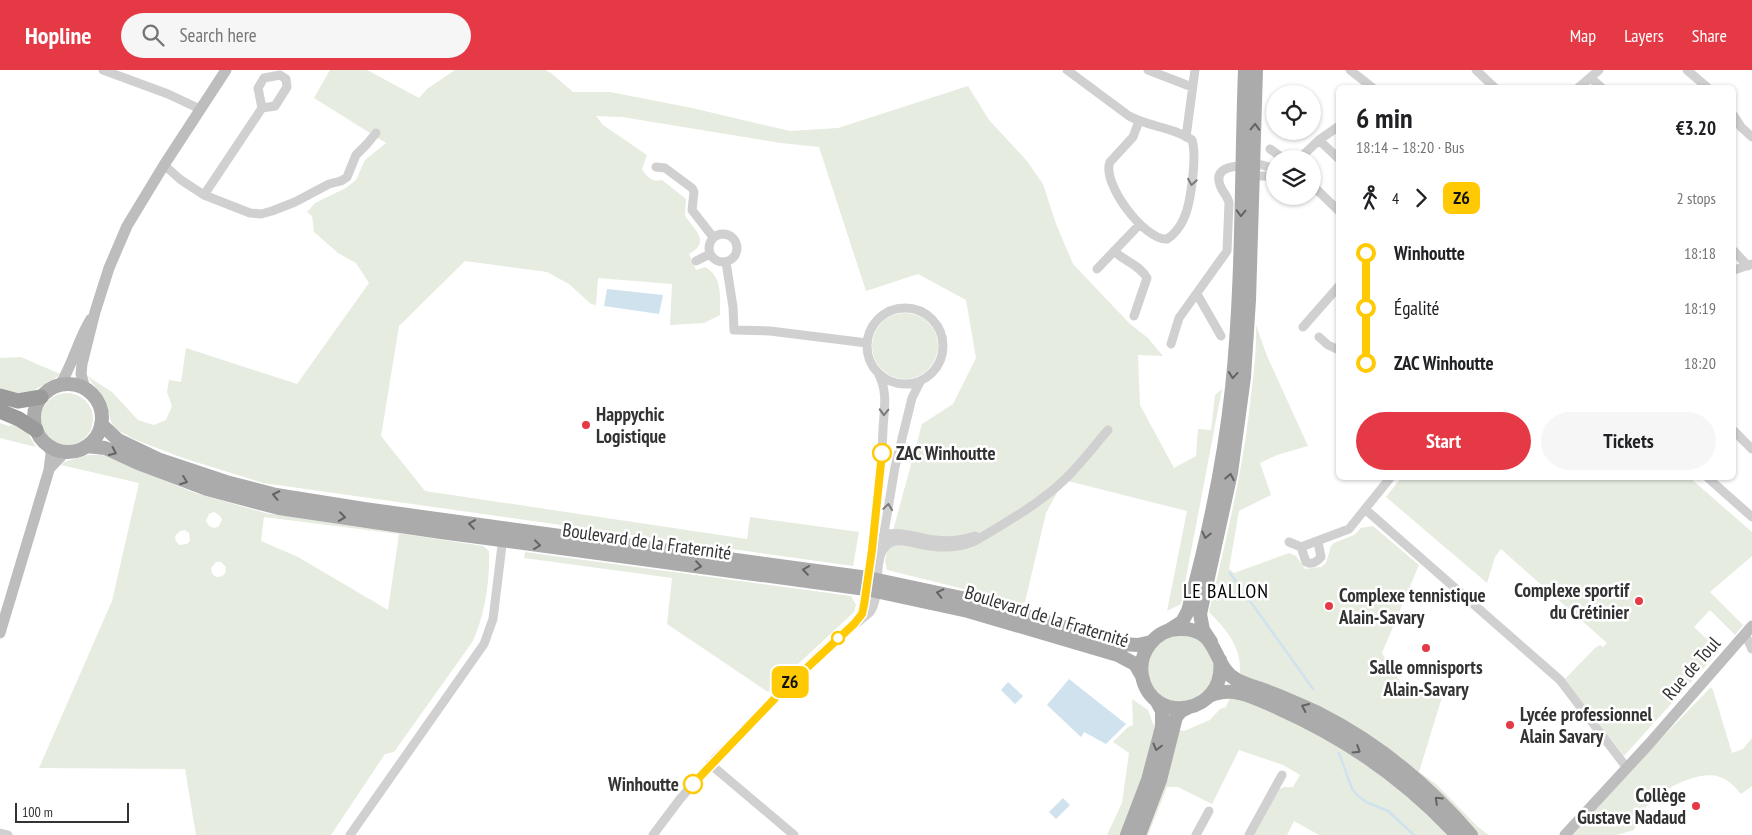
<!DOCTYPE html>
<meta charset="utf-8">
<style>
body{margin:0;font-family:"PT Sans Narrow",sans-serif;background:#f6f6f6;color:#202124;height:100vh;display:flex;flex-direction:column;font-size:19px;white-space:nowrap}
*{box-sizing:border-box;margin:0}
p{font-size:16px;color:#757577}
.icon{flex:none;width:28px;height:28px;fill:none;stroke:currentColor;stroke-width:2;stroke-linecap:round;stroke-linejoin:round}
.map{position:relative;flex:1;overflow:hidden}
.sheet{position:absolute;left:1336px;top:15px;width:400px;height:395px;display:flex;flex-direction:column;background:#fff;border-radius:8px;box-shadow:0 1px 4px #0004}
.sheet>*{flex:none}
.badge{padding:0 10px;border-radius:8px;font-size:18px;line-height:32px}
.buttons{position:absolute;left:1266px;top:15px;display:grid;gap:10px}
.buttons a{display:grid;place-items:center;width:55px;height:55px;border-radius:50%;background:#fff;box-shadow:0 1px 4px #0004;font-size:25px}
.scale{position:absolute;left:15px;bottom:12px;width:114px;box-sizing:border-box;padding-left:5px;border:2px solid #333;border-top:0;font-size:14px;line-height:18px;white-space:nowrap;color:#333;-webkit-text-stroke:4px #fff;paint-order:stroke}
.map>.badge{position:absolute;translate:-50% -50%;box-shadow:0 0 0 2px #fff}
.legs{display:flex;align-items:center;gap:8px;height:55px;padding:0 20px;font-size:16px}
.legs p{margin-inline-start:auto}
.overview{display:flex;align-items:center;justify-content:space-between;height:85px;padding:0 20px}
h1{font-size:28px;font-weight:600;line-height:38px}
.button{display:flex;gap:10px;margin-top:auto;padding:10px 20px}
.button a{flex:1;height:58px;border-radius:30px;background:#e63946;color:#fff;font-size:20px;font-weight:600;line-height:58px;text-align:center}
.button a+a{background:#f6f6f6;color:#202124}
ul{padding:0 20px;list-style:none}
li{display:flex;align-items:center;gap:18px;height:55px;font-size:19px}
li i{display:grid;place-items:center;width:8px;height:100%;margin:0 6px;background:currentColor}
li i::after{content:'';width:12px;height:12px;margin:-6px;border:4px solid;border-radius:50%;background:#fff}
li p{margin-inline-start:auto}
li:first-child i{background:linear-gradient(#0000 50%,currentColor 0)}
li:last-child i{background:linear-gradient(currentColor 50%,#0000 0)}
header{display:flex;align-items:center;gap:30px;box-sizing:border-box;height:70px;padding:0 25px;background:#e63946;color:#fff}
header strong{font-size:24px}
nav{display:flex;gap:28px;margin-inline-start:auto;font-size:18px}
.search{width:350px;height:45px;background:#f6f6f6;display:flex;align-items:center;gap:12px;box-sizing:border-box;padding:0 18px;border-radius:28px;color:#757577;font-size:19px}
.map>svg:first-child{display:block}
.green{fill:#e6ecdf;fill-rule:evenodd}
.water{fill:#cfe2ee}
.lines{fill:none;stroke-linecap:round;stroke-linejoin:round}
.stream{stroke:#cfe2ee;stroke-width:2.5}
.street{stroke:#d0d0d0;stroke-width:9}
.secondary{stroke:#bdbdbd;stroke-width:11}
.primary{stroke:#ababab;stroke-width:14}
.highway{stroke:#9a9a9a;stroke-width:15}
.oneway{stroke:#636363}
.oneway2{stroke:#7a7a7a}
.line-1-casing{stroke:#fff;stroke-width:11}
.line-1{stroke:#ffc904;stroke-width:8}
.poi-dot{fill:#e63946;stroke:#fff;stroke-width:2}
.stop-1-dot{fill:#fff;stroke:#ffc904;stroke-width:2.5}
.labels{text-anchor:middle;stroke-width:5;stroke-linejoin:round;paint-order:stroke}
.poi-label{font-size:19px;font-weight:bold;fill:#333;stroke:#fff;text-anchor:start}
.stop-label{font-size:19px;font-weight:bold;fill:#333;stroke:#fff;text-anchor:start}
.street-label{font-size:19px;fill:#333;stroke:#fff}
.neighbourhood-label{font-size:20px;letter-spacing:1px;fill:#000;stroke:#fff}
</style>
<header>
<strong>Hopline</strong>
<div class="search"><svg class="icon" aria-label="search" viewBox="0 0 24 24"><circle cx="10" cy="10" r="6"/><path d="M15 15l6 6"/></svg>Search here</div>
<nav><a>Map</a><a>Layers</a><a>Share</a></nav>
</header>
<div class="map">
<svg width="1752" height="765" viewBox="0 0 1752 765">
<rect width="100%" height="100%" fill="#fff"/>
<path class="green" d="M330,0h37l52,28 8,-9 28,-19h90l6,3 22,19h37l82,16 98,23 48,-3 130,-42 21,34 38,41 16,23 13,40 17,40 57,60 18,14 15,18 -25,-1 2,50 34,63 22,-12 2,-27 13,1 4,-35 7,-6 -41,215 -14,7 20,-100 -123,-31 -18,33 -21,89 -4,1 -134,-33 -2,-10 37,-136 31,-20 23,-46 -10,-58 -48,-26 -52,17 -47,-144 -38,-4 -159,-26 -26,-1 7,9 44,30 -5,14c5,8 10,14 20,11l24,19 -1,17c10,14 26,26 4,38l7,16 9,-3c18,10 15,29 15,48l-16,8 -34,2 2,-41 -74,-6 -2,27 -5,-1 -22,-20 -22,-12 -82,-11 -66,65 -18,110 44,55 322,48 3,-22 109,15 -6,34 -590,-83 -80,-25 -47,-18 -17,-9 -6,-5 -2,-5 -6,-21 -18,-24 25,16 26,28 16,5 12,-5 6,-14 -5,-14 2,-12 12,2 5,-34 111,36 72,-101 -13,-20 -18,-10 -24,-21 -2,-16 -5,-4 8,-9 31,-15 10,-8 9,-20 21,-17 -72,-45z
M872 276a33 33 0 1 1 66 0a33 33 0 1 1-66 0Z
M1256,255l11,31 41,90 -31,9 -17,8 11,32 -32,16 -10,58 5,4 55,-20 7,3 9,13 16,-2 5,-4 5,-17 3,-3 20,-8 7,-7 12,-2 46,39 -37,88 24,38 37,3 -24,78 17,12 42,43 11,8h-170l-25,-14 -7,14h-34l25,-45 6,-3h9l7,-12 -17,-10 -44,-15 -27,54 -34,-17h-11l-19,48h-41l15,-32 7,-50 -16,-11 15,-15 5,-2 -1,-26 16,11 5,14 31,7 26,-11 10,-11 6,-2c4,-10 13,-27 14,-37 1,-24 -15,-42 -31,-58 16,-68 33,-137 41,-207 3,-27 7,-54 6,-80z
M21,287l39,17 -3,3 -33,19 -24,-8v-30z
M41 349a26 26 0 1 1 52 0a26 26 0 1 1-52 0Z
M0,353l9,3 9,-2 8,6 10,17 -36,-9z
M88,385h14l93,38 70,20 218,33 6,5c1,30 -4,63 -16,90l-79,111 -9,2 -54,81h-135l-11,-66 -146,-1 73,-167 27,-118 -78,-18 3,-3zM214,442l6,4 2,4 -4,7c-6,2 -10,-1 -12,-6l3,-7zM264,447l135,17 -11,76 -90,-53 -37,-16zM185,460l4,3 1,8 -3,3 -8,1 -3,-4 -1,-5 5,-5zM216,492h5l5,5 -1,7c-5,4 -10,4 -13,-1l-1,-5z
M1401,408h289l62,54v24l-42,36 33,33 -8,10 -25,-25 -16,17 25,24 -95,105 -59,-77 30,-31 5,-3 3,2 4,-4 -106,-94 -6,8 -8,26 -101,-86z
M525,482l326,44 5,9 -2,7 -86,80 -101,-68 5,-46 -148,-20z
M1177,564l16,2 11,7 11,19 -3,22 -12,14 -27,5 -21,-13 -6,-25 4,-12 12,-14z
M1711,617l2,3 19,63 11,-4 9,-11v48l-11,8c-5,-6 -13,-15 -21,-17 -21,-8 -63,14 -75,32 -4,6 -7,14 -11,21l-17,5h-44l79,-87z"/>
<path class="water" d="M607,219l56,6 -4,19 -55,-8z
M1069,609l57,45 -20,20 -22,-12 -3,5 -34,-32z
M1008,612l15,14 -8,8 -14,-14z
M1063,728l7,7 -14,14 -7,-7z"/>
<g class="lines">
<path class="stream" d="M1230,503l83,116
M1339,683l13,36 6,7 8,6 22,9 26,24"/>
<path class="street" d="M103,0l65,24 32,15
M1067,0l62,46c20,11 44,11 63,24 5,15 -1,63 -8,78 -3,8 -10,17 -17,21 -22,2 -66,-56 -57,-77l23,-25 6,-16
M1148,0l44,17
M1350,0l23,18
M1476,0l19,18
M1687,0l21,18
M1591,8l11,10
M1578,18l21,-18
M1734,46l7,11 11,10
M1186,67l9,-67
M1319,70l20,19
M1270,79l14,10
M1299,89l20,-19 20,-14
M1248,94l14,1 13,4
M164,95l17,15 23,15 46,18 11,1 11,-3 23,-9 34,-18 12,-3 6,-4 9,-22 11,-11 9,-11
M656,97l9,1 27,20 2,4 -2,18 21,27
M1248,106h27
M1312,115l27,26
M204,125l58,-87 -4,-20 6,-10 16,-3 6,4 1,8 -12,19 -13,2
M709 178a14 14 0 1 1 28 0a14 14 0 1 1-28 0Z
M1114,181c10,10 26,14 33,27l-13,38
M1734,181l14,15
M696,191l14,-7
M726,192l7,45 1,23 36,1 97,12
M1097,199l43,-45
M1734,200l18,-6
M1197,224l24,42
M867 276a38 38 0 1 1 76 0a38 38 0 1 1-76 0Z
M1303,257l36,-41
M1319,267l9,8 11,5
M1171,274l8,-26 48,-67 2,-48c-1,-7 -7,-11 -9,-18 -6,-16 11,-19 22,-19
M1734,361l18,18
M1708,408l44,39
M1365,439l195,171 67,88
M883,469l12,-72 17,-69 8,-16
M1289,472l12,5 48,-18 41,-51
M873,475c2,-39 9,-77 10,-116 1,-18 5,-37 -4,-54
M1301,477l5,15c5,3 11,0 15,-5l-3,-15
M857,550l7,-12 9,-57c7,-30 41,-13 62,-11 14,2 27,0 40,-4
M1745,564l7,15
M710,694l84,71
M0,763l8,2
M350,765l134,-191 9,-25 10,-82
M653,765l27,-36 36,-41 105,-105 49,-41c14,-19 -2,-65 25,-71 8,-1 16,1 23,3 20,4 38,5 57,-3 27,-16 67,-39 89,-61 16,-15 29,-33 44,-50
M1196,765l13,-24
M1249,765l33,-60"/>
<path class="secondary" d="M60,315c13,-21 18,-45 31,-66
M85,319l-4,-15 1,-10 13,-52 14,-44 18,-42 37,-61 62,-95
M49,399l16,-17
M0,563l49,-163 2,-16 -1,-7
M1565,765l84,-91 103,-118"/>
<path class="primary" d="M34 348a34 34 0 1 1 68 0a34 34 0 1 1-68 0Z
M101,354l17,16 42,20 66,22 50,13 88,14 504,69 108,23 146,43 16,1 13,-3
M87,376l18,2 33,15 69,26 72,19 162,24 425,57 102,22 150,44 17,9 7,12
M1168,561l14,-9 6,-11c20,-73 36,-148 44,-223 11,-105 9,-212 13,-318
M1211,572l-8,-12 -3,-16 31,-141 13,-96 5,-77 7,-230
M1220,590c7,54 -68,67 -78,16 -2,-11 1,-23 8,-32 7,-9 17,-15 29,-15 42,-2 32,38 58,51 10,5 22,8 32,12 17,6 33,14 49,21 58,29 111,73 153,122
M1209,626c25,-11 46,2 69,12 68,30 128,72 179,127
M1127,765l21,-55 14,-53v-16l-6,-11
M1139,765l21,-55 16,-63 5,-6 8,-4"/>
<path class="highway" d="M0,326l18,5 23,-4
M0,341l19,8 17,11"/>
</g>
<defs><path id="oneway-chevron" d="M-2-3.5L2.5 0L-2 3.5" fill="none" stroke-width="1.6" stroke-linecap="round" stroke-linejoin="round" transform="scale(1.25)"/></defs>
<g class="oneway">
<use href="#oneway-chevron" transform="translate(1255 57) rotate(-88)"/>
<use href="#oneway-chevron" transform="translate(1241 143) rotate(92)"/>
<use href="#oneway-chevron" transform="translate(1233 305) rotate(95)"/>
<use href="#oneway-chevron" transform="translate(113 382) rotate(25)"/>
<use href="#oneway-chevron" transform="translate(1230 407) rotate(-79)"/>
<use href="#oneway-chevron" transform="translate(184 411) rotate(20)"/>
<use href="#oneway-chevron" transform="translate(276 425) rotate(-168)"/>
<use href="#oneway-chevron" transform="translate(342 447) rotate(8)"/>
<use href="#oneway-chevron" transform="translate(472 454) rotate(-172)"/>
<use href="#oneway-chevron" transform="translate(1206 465) rotate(103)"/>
<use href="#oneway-chevron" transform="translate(537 475) rotate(7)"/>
<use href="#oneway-chevron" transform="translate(698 496) rotate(8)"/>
<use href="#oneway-chevron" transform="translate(806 500) rotate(-172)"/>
<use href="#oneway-chevron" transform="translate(940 523) rotate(-167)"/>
<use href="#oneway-chevron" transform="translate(1305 637) rotate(-155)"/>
<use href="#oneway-chevron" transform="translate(1157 677) rotate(105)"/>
<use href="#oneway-chevron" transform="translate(1357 680) rotate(32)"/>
<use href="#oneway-chevron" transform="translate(1438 730) rotate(-137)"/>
</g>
<g class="oneway2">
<use href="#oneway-chevron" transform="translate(1192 112) rotate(99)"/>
<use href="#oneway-chevron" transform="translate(884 342) rotate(92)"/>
<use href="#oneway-chevron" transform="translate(888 437) rotate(-82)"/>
</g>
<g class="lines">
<defs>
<path id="line-1" d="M693,714l89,-93 72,-67 8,-10 2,-9 8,-55 10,-97"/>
</defs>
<use href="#line-1" class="line-1-casing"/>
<use href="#line-1" class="line-1"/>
</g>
<g class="poi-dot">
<circle cx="586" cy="355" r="5"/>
<circle cx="1639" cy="531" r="5"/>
<circle cx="1329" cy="536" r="5"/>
<circle cx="1426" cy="578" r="5"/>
<circle cx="1510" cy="655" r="5"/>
<circle cx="1696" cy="736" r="5"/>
</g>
<g class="stop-1-dot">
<circle cx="882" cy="383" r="9"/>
<circle cx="838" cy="568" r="6"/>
<circle cx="693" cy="714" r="9"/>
</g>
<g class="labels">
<g class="poi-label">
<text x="596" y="351">Happychic<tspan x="596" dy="22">Logistique</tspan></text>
<text x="1629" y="527" text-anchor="end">Complexe sportif<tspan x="1629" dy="22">du Crétinier</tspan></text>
<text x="1339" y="532">Complexe tennistique<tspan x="1339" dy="22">Alain-Savary</tspan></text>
<text x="1426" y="604" text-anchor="middle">Salle omnisports<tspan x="1426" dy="22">Alain-Savary</tspan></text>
<text x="1520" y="651">Lycée professionnel<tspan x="1520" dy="22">Alain Savary</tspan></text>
<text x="1686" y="732" text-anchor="end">Collège<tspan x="1686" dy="22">Gustave Nadaud</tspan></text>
</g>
<g class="stop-label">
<text x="896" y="390">ZAC Winhoutte</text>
<text x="679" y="721" text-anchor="end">Winhoutte</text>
</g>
<g class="street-label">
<text transform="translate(647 471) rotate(8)" y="7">Boulevard de la Fraternité</text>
<text transform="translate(1047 546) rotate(17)" y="7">Boulevard de la Fraternité</text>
<text transform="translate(1691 598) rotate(-49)" y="7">Rue de Toul</text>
</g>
<g class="neighbourhood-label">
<text x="1226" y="528">LE BALLON</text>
</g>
</g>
</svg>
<div class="buttons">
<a><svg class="icon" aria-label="locate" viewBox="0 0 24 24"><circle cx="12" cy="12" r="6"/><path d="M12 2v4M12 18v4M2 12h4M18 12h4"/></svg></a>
<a><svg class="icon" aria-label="layers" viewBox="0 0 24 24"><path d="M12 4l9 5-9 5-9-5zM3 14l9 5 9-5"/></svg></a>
</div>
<div class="scale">100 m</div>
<b class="badge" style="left:790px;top:612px;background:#ffc904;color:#111">Z6</b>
<section class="sheet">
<div class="overview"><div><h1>6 min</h1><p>18:14 – 18:20 · Bus</p></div><b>€3.20</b></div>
<div class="legs"><svg class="icon" aria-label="walk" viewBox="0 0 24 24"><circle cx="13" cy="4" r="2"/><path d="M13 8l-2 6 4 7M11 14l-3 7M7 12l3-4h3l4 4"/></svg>4<svg class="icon" aria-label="forward" viewBox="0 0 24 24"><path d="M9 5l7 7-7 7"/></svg><b class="badge" style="background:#ffc904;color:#111">Z6</b><p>2 stops</p></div>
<ul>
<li><i style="color:#ffc904"></i><b>Winhoutte</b><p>18:18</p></li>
<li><i style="color:#ffc904"></i><span>Égalité</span><p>18:19</p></li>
<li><i style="color:#ffc904"></i><b>ZAC Winhoutte</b><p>18:20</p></li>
</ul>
<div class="button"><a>Start</a><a>Tickets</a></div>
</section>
</div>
